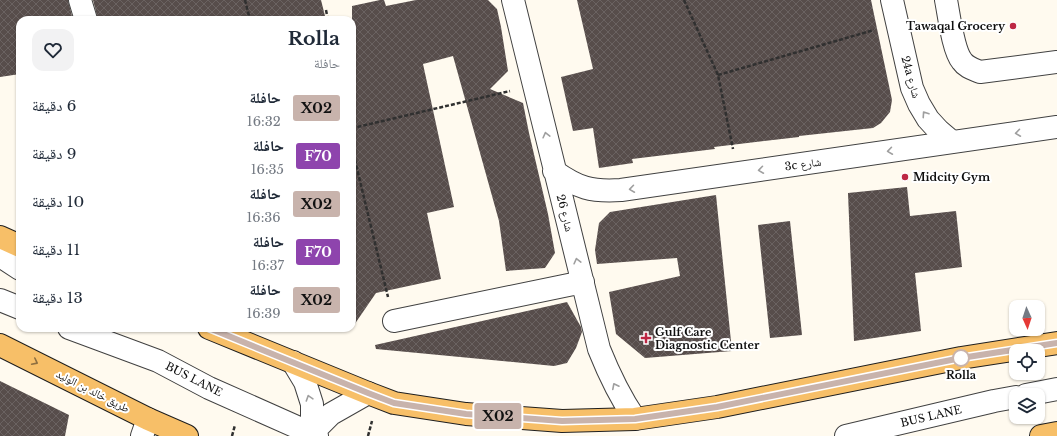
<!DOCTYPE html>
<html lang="ar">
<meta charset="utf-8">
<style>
body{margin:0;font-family:"Libre Baskerville","Noto Naskh Arabic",serif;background:#f2f2f3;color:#1f2937;direction:rtl;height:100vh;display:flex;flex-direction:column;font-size:15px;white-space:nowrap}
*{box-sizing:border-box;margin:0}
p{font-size:13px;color:#747a83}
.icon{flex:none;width:22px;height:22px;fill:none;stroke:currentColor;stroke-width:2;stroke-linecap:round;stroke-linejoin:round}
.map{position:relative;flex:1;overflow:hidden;direction:ltr}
.details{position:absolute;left:16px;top:16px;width:340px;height:316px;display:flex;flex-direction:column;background:#fff;border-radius:12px;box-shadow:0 1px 3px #0004;direction:rtl}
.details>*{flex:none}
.badge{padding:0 8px;border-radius:3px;font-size:14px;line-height:26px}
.needle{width:26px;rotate:177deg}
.fabs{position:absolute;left:1009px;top:300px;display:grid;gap:8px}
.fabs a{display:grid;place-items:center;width:36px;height:36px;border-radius:8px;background:#fff;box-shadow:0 1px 3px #0004;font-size:20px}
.map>.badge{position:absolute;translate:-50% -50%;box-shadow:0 0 0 2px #fff}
.round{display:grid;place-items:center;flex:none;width:42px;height:42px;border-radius:12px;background:#f2f2f3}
.headline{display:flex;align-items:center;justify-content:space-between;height:68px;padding:0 16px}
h1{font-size:19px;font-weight:700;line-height:30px}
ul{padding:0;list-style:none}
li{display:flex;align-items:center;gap:12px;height:48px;padding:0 16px}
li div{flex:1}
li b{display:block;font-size:15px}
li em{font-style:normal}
li .badge{min-width:44px;font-weight:700;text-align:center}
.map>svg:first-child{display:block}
.building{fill:url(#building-cross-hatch)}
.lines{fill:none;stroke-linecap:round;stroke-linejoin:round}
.minor-casing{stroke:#414141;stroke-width:24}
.major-casing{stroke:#1f1f1f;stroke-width:24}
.path{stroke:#303030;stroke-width:2.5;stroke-dasharray:4 2;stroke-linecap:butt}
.minor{stroke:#fff;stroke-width:22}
.major{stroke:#f7bf68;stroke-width:22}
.oneway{stroke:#9f9f9f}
.oneway2{stroke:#8e6f40}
.line-casing{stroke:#fff;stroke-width:9}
.line{stroke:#c8b3ac;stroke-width:6}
.poi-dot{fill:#bd2744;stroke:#fff;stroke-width:1.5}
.stop-dot{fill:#fff;stroke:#c8b3ac;stroke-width:2}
.labels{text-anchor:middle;stroke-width:4;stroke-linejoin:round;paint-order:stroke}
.poi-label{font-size:11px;font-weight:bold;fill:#0e0e0e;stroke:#fff;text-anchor:start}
.street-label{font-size:11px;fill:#0e0e0e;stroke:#fff}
.stop-label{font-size:11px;font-weight:bold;fill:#0e0e0e;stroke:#fff}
</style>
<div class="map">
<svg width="1057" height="436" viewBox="0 0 1057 436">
<defs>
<pattern id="building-cross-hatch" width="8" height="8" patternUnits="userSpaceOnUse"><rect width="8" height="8" fill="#574d4b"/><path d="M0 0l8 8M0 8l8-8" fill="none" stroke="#6a6261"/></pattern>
</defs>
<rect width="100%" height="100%" fill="#fffaef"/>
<path class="building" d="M0,0h68l5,20h-53v54l-20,3z
M93,0h228l5,20h-228z
M380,0h4l2,6 30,-6h72l9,9 4,18 7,44 -18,18 33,14 6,30 19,81 7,39 -10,15 -39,3 -7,-50 -46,-165 -30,8 31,143 -27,6 14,66 -65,14 -24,35v-322z
M577,0h294l21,100 -2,12 -9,11 -8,5 -74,8v1l-85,10 1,2 -83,10 1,4 -34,5 -6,-40 -20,3 -12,-54 32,-8z
M907,187l3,29 46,-5 6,56 -47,6 6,58 -67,10 -6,-148z
M716,195l16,156 -87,7 -29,-24 -7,-42 71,-16 -3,-18 -80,6 -2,-14 4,-27 11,-11z
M790,221l12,114 -32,3 -12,-113z
M567,302l14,25 1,5 -6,16 -9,15 -13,3 -178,-17 -1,-4z
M0,381l69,34 -4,21h-65z"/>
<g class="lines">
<defs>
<path id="minor" d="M80,0l6,20
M513,0l86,349c10,25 21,48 36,70
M892,0l20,88 7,16 9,15 11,12 13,11
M946,0c3,15 7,50 16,61 4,6 11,8 18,11l77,-10
M554,171c24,17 37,21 67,19l436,-63
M0,256l20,13
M0,300l20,8
M394,321l189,-39
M69,328l89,33 51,27 108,48
M293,362l12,20 7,22v32
M1026,395l31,-6
M142,436l6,-17
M308,436l3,-2 20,-20 37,-21
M846,436l148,-35 22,-4"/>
<path id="major" d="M0,237l20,9
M209,328l159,65 26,10 72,11 96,7 73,-2 82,-12 244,-49 96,-15
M0,345l148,74 39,17
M1041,436l16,-3"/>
</defs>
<use href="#minor" class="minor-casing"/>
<use href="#major" class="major-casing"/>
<path class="path" d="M245,0l5,20
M684,0l34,75 15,74
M326,10l2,10
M718,75l156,-45
M352,122l1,6
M352,129l1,-1 157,-37
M352,148l36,149
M232,436l3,-11
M368,436l4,-15"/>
<use href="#minor" class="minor"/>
<use href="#major" class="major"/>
</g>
<defs><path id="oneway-chevron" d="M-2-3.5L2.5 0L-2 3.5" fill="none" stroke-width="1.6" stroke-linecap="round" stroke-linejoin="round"/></defs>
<g class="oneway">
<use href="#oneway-chevron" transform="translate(925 114) rotate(-124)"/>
<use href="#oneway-chevron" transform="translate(1018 133) rotate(172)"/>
<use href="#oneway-chevron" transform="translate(546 135) rotate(-104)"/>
<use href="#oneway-chevron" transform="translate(890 151) rotate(172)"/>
<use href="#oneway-chevron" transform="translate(761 170) rotate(172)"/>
<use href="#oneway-chevron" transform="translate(632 189) rotate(172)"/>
<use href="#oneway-chevron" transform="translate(577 261) rotate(-104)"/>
<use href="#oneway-chevron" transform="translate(615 386) rotate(-117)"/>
<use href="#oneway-chevron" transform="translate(309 398) rotate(-108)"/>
</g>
<use class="oneway2" href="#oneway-chevron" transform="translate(35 362) rotate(27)"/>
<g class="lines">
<defs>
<path id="line" d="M209,328l159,65 26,10 72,11 96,7 73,-2 82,-12 244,-49 96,-15"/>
</defs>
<use href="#line" class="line-casing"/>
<use href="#line" class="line"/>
</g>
<g class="poi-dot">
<circle cx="1013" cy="26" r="4"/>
<circle cx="905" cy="177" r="4"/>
<path d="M644 332h4v4h4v4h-4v4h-4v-4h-4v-4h4z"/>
</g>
<circle class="stop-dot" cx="961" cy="358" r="8"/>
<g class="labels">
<g class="poi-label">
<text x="1005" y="30" text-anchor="end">Tawaqal Grocery</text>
<text x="913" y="181">Midcity Gym</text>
<text x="655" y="336">Gulf Care<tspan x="655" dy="13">Diagnostic Center</tspan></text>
</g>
<g class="street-label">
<text transform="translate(911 77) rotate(74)" y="4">24a شارع</text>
<text transform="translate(803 164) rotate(-8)" y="4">3c شارع</text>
<text transform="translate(565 213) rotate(76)" y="4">شارع 26</text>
<text transform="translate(194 379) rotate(27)" y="4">BUS LANE</text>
<text transform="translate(93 391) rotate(27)" y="4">طريق خالد بن الوليد</text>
<text transform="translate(931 416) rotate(-13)" y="4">BUS LANE</text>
</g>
<g class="stop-label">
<text x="961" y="379">Rolla</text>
</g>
</g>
</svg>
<div class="fabs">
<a><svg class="needle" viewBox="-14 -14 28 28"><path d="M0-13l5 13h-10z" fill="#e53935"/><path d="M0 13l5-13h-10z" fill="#747a83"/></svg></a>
<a><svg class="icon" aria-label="locate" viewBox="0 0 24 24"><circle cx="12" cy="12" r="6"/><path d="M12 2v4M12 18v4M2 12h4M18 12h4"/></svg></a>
<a><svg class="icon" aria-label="layers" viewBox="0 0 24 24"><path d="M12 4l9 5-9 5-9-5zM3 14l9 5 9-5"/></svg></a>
</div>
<b class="badge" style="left:498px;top:416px;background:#c8b3ac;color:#111">X02</b>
<section class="details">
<div class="headline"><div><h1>Rolla</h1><p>حافلة</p></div><a class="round"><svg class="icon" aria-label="heart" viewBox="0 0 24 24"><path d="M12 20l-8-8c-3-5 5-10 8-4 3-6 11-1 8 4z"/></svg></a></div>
<ul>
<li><span class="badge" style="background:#c8b3ac;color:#111">X02</span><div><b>حافلة</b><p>16:32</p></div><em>6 دقيقة</em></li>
<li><span class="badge" style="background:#8e44ad;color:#fff">F70</span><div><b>حافلة</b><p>16:35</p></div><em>9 دقيقة</em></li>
<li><span class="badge" style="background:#c8b3ac;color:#111">X02</span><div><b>حافلة</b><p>16:36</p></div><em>10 دقيقة</em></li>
<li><span class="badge" style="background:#8e44ad;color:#fff">F70</span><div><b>حافلة</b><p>16:37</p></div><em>11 دقيقة</em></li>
<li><span class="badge" style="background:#c8b3ac;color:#111">X02</span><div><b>حافلة</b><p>16:39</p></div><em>13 دقيقة</em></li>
</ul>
</section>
</div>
